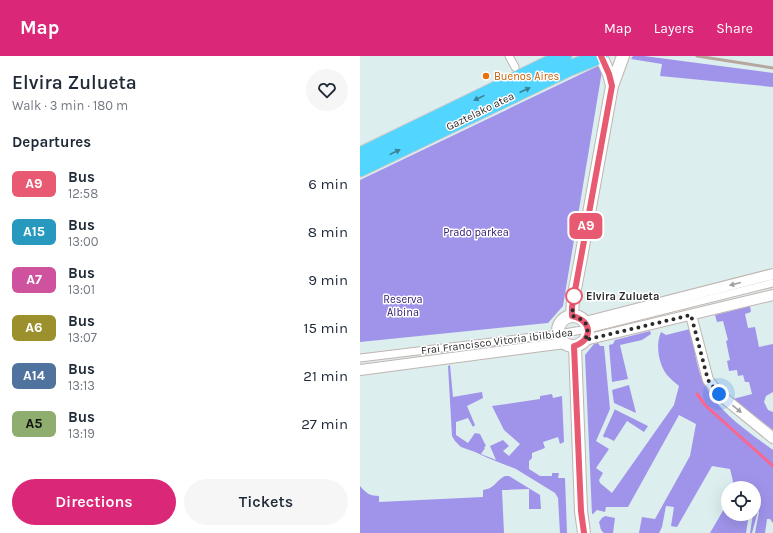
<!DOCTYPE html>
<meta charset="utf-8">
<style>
body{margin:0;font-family:Karla,sans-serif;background:#f6f6f7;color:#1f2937;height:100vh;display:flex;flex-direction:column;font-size:15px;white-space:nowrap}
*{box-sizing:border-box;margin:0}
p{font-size:13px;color:#747a83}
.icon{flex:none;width:22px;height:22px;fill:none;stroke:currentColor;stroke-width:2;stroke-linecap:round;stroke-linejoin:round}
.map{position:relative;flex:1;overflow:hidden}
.details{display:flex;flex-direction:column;background:#fff;width:360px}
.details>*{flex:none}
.badge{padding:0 8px;border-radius:6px;font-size:14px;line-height:26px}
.controls{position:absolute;left:361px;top:425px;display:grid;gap:8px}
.controls a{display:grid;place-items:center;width:40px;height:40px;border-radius:50%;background:#fff;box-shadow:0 4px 16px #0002;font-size:20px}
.you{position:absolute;width:20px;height:20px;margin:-10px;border:3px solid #fff;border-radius:50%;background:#1a73e8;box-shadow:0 0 0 6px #1a73e833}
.map>.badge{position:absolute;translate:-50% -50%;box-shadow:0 0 0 2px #fff}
h2{padding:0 12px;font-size:15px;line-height:36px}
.round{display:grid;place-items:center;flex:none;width:42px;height:42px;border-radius:21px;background:#f6f6f7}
.head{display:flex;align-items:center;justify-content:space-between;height:68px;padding:0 12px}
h1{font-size:19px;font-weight:600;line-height:30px}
.cta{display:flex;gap:8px;margin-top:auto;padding:8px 12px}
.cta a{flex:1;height:46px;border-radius:24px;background:#db2777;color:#fff;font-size:16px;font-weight:600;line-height:46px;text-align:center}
.cta a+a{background:#f6f6f7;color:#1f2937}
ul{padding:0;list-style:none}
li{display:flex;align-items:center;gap:12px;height:48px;padding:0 12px}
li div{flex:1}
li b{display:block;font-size:15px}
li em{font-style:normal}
li .badge{min-width:44px;font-weight:700;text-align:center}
header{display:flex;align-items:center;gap:24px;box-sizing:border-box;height:56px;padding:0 20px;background:#db2777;color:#fff}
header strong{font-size:19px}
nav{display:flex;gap:22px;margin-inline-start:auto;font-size:14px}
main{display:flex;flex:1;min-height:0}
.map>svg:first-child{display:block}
.green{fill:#9f94ea}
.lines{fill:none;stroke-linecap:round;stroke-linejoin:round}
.stream{stroke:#fa668d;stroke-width:3}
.pedestrian-casing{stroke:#c0b5b0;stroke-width:9}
.minor-casing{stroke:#c0b5b0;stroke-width:12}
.tertiary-casing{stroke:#c0b5b0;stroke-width:14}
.primary-casing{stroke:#ccc;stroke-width:17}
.pedestrian{stroke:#fff;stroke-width:7}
.minor{stroke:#fff;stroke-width:10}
.tertiary{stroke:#fff;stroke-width:12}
.primary{stroke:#52d5fe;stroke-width:15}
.rail{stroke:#b8a79e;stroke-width:3}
.oneway{fill:#3e8094}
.oneway2{fill:#a0a0a0}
.line-casing{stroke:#fff;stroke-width:9}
.line{stroke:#e85a71;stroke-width:6}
.walk{stroke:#2b2b2b;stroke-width:4;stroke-dasharray:0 7.2}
.food-dot{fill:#e8710a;stroke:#fff;stroke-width:1.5}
.stop-dot{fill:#fff;stroke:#e85a71;stroke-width:2}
.labels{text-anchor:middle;stroke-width:3;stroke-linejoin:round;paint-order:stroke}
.food-label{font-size:11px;fill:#c56008;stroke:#fff;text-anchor:start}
.street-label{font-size:11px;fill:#2b2b2b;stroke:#fff}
.park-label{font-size:11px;fill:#2c1470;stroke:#fff}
.stop-label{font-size:11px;font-weight:bold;fill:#2b2b2b;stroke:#fff;text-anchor:start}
</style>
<header>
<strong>Map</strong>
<nav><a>Map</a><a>Layers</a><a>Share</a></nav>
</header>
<main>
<section class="details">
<div class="head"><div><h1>Elvira Zulueta</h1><p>Walk · 3 min · 180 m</p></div><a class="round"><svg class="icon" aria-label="heart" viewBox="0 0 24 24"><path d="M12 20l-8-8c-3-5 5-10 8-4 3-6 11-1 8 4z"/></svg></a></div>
<h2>Departures</h2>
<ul>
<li><span class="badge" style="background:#e85a71;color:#fff">A9</span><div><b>Bus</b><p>12:58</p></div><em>6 min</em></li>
<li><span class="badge" style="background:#2799be;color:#fff">A15</span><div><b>Bus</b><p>13:00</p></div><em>8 min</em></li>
<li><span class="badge" style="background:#ce529e;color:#fff">A7</span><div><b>Bus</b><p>13:01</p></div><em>9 min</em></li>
<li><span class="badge" style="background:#9c902c;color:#fff">A6</span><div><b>Bus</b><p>13:07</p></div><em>15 min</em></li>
<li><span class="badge" style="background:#4f729e;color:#fff">A14</span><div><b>Bus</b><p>13:13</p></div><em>21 min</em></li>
<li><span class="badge" style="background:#8ead6e;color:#111">A5</span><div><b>Bus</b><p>13:19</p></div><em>27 min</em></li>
</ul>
<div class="cta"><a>Directions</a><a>Tickets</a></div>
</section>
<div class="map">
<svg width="413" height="477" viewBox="0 0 413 477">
<rect width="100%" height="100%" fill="#dceeee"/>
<path class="green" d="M273,0h11l129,17v14l-113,-11 2,-12 -31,-5z
M240,9l2,6 -39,235 -15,17 -188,19v-162z
M390,250l1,6 -6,2 3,14 7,-1 4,20 14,-3v48l-7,4 -2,6 4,8 5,2v18l-40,-31 19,-5 -3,-12h-4l-2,-7 -5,1 -1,-6 -8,1 -2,-10 3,-1 -4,-19 2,-1 -5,-19 -6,1 -2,-7z
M330,273c4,16 6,36 12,50 14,32 44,51 71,71v73l-3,-4h-3l-2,14h-10l4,-21 -1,-1 -6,22h-2l3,-19 3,-3 -2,-2v-21h-22l1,-7 -3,-12 -18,-3 -35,61 -6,-1 3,-19 -8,-1 -4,21 -3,6h-20l3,-16 13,2 35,-63 6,-32 -17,-9 -51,92h-22l-1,5 -8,-2 -4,4h-1l-7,-159 9,-11 4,-1 2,3h4l6,63 -14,32 13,8 -13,19 7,5 -4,7 1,3 12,10 62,-88 5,-19c-4,-3 -8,-7 -12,-11 -8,-10 -12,-30 -6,-43l5,3z
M290,275l1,3 -9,6 -22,5 8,34 -16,3 -3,-37 4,-1 2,-4z
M90,309l3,32 29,-5 1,6 -16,8 8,19 -2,2 -5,-9 -12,4v13l12,8 7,-10 5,1 6,12 -2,1 1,1 -4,6 15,6 -6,-14 13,-6 6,6 -6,5 6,5 11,-12 -16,-14 -12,-24 48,-7v-3l12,-2 1,4 9,-2 2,46 -4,2 -2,-7 -15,5 2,6 -13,5v5l-3,3v8l11,7h12v-3h7l-1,5h7l2,55h-7l-2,-35 -3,-5 -39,-24 -28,-11 -13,-6 -14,-5 -6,-6 -3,-5 -4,-70z
M269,329l7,28 -22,-10 -2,-13z
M255,353h-1l34,17 -4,6 -17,-11 -13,20 -8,-4 -1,1 -2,-2z
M145,420h4l31,19 1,14h-12v-20l-27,1 2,43h-144v-47c6,7 10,10 19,10v6l104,-5v-7c13,-2 12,-9 22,-14z
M368,446v12h21l-3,19h-36z
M245,460l10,2 -2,15h-9l-3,-3 -2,-8 3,-4z"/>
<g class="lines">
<path class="stream" d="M337,338l9,12 67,60"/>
<defs>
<path id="pedestrian" d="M149,0l6,11
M0,302l198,-24 30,-5 185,-46"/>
<path id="minor" d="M331,259l17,65 11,14 54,44
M225,266l188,-48
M225,284l188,-45
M0,314l205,-27"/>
<path id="tertiary" d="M241,0l8,18 3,12
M198 275a15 15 0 1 1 30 0a15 15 0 1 1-30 0Z
M212,260l1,-17 7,-36 32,-177 11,-30
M215,290l6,165 3,22"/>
<path id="primary" d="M0,99l204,-99
M0,113l210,-101 30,-12"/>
</defs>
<use href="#pedestrian" class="pedestrian-casing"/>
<use href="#minor" class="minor-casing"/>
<use href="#tertiary" class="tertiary-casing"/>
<use href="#primary" class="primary-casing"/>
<use href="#pedestrian" class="pedestrian"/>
<use href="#minor" class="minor"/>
<use href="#tertiary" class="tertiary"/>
<use href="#primary" class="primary"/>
<path class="rail" d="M337,0l76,12"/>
</g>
<defs><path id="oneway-solid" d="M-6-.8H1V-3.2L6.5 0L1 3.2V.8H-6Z"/></defs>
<g class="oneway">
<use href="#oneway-solid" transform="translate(165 34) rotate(-25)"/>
<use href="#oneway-solid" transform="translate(119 42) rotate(154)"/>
<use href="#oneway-solid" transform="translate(35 96) rotate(-26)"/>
</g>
<g class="oneway2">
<use href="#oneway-solid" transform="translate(375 228) rotate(166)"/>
<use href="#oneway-solid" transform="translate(377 353) rotate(39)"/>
</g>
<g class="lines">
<defs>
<path id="line" d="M224,477l-3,-22 -7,-165c20,-6 18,-26 -2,-30v-9l40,-221 -3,-12 -8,-18"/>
</defs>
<use href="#line" class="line-casing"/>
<use href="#line" class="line"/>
<path class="walk" d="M214,240l-2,20c14,3 19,11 13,24l106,-25 17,65 11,14"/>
</g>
<circle class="food-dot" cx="126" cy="20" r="4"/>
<circle class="stop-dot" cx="214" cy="240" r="8"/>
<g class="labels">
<g class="food-label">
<text x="134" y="24">Buenos Aires</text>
</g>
<g class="street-label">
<text transform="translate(120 55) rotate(-26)" y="4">Gaztelako atea</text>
<text transform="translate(137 285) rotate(-7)" y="4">Frai Francisco Vitoria ibilbidea</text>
</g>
<g class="park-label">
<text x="116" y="180">Prado parkea</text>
<text x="43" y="247">Reserva<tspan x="43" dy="13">Albina</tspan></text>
</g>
<g class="stop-label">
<text x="226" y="244">Elvira Zulueta</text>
</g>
</g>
</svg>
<div class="controls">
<a><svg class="icon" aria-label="locate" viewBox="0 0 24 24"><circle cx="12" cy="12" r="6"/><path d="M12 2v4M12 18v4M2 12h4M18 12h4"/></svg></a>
</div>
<div class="you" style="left:359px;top:338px"></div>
<b class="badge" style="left:226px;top:170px;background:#e85a71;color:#fff">A9</b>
</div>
</main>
